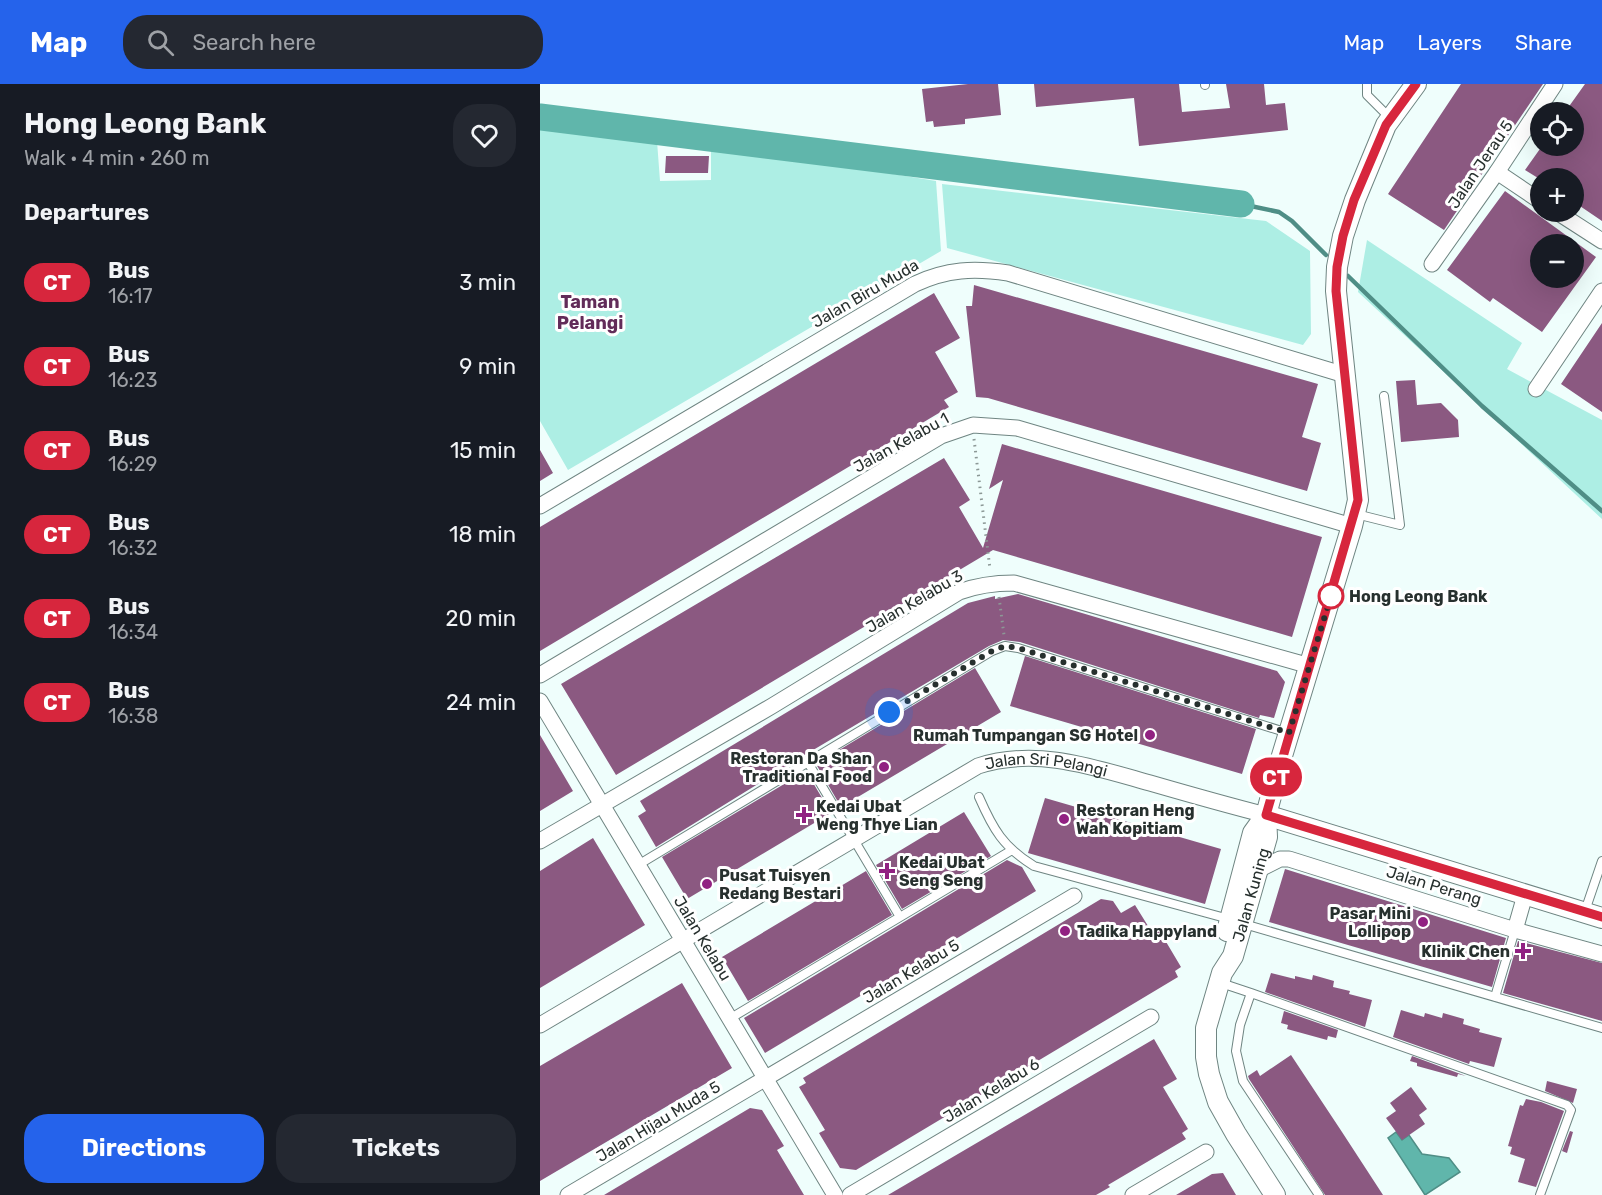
<!DOCTYPE html>
<meta charset="utf-8">
<style>
body{margin:0;font-family:Rubik,sans-serif;background:#242831;color:#f1f3f6;height:100vh;display:flex;flex-direction:column;font-size:22px;white-space:nowrap}
*{box-sizing:border-box;margin:0}
p{font-size:20px;color:#9ea1a6}
.icon{flex:none;width:33px;height:33px;fill:none;stroke:currentColor;stroke-width:2;stroke-linecap:round;stroke-linejoin:round}
.map{position:relative;flex:1;overflow:hidden}
.sheet{display:flex;flex-direction:column;background:#171b24;width:540px}
.sheet>*{flex:none}
.badge{padding:0 12px;border-radius:20px;font-size:21px;line-height:39px}
.buttons{position:absolute;left:990px;top:18px;display:grid;gap:12px}
.buttons a{display:grid;place-items:center;width:54px;height:54px;border-radius:50%;background:#171b24;box-shadow:0 6px 24px #0002;font-size:30px}
.you{position:absolute;width:30px;height:30px;margin:-15px;border:4px solid #fff;border-radius:50%;background:#1a73e8;box-shadow:0 0 0 9px #1a73e833}
.map>.badge{position:absolute;translate:-50% -50%;box-shadow:0 0 0 3px #fff}
h2{padding:0 24px;font-size:22px;line-height:54px}
.round{display:grid;place-items:center;flex:none;width:63px;height:63px;border-radius:24px;background:#242831}
.overview{display:flex;align-items:center;justify-content:space-between;height:102px;padding:0 24px}
h1{font-size:28px;font-weight:700;line-height:45px}
.button{display:flex;gap:12px;margin-top:auto;padding:12px 24px}
.button a{flex:1;height:69px;border-radius:24px;background:#2563eb;color:#fff;font-size:24px;font-weight:700;line-height:69px;text-align:center}
.button a+a{background:#242831;color:#f1f3f6}
ul{padding:0;list-style:none}
li{display:flex;align-items:center;gap:18px;height:84px;padding:0 24px}
li div{flex:1}
li b{display:block;font-size:22px}
li em{font-style:normal}
li .badge{min-width:66px;font-weight:700;text-align:center}
header{display:flex;align-items:center;gap:36px;box-sizing:border-box;height:84px;padding:0 30px;background:#2563eb;color:#fff}
header strong{font-size:28px}
nav{display:flex;gap:33px;margin-inline-start:auto;font-size:21px}
.search{width:420px;height:54px;background:#242831;display:flex;align-items:center;gap:15px;box-sizing:border-box;padding:0 21px;border-radius:24px;color:#9ea1a6;font-size:22px}
main{display:flex;flex:1;min-height:0}
.map>svg:first-child{display:block}
.green{fill:#adeee4}
.water{fill:#60b6ab;stroke:#4f8e86;stroke-width:1.5}
.lines{fill:none;stroke-linecap:round;stroke-linejoin:round}
.stream{stroke:#4f8e86;stroke-width:4.5}
.river{stroke:#60b6ab;stroke-width:27}
.building{fill:#8b5981;fill-rule:evenodd}
.service-casing{stroke:#6f8582;stroke-width:10}
.minor-casing{stroke:#6f8582;stroke-width:17}
.tertiary-casing{stroke:#6f8582;stroke-width:22}
.path{stroke:#8c9896;stroke-width:3;stroke-dasharray:1.5 4.5;stroke-linecap:butt}
.service{stroke:#fff;stroke-width:8}
.minor{stroke:#fff;stroke-width:15}
.tertiary{stroke:#fff;stroke-width:20}
.line-casing{stroke:#fff;stroke-width:14}
.line{stroke:#d7263d;stroke-width:9}
.walk{stroke:#27302e;stroke-width:6;stroke-dasharray:0 10.8}
.stop-dot{fill:#fff;stroke:#d7263d;stroke-width:3}
.poi-dot{fill:#912182;stroke:#fff;stroke-width:2}
.labels{text-anchor:middle;stroke-width:6;stroke-linejoin:round;paint-order:stroke}
.street-label{font-size:16px;fill:#27302e;stroke:#fff}
.stop-label{font-size:16px;font-weight:bold;fill:#27302e;stroke:#fff;text-anchor:start}
.poi-label{font-size:16px;font-weight:bold;fill:#27302e;stroke:#fff;text-anchor:start}
.neighbourhood-label{font-size:18px;font-weight:bold;fill:#622c59;stroke:#fff}
</style>
<header>
<strong>Map</strong>
<div class="search"><svg class="icon" aria-label="search" viewBox="0 0 24 24"><circle cx="10" cy="10" r="6"/><path d="M15 15l6 6"/></svg>Search here</div>
<nav><a>Map</a><a>Layers</a><a>Share</a></nav>
</header>
<main>
<section class="sheet">
<div class="overview"><div><h1>Hong Leong Bank</h1><p>Walk · 4 min · 260 m</p></div><a class="round"><svg class="icon" aria-label="heart" viewBox="0 0 24 24"><path d="M12 20l-8-8c-3-5 5-10 8-4 3-6 11-1 8 4z"/></svg></a></div>
<h2>Departures</h2>
<ul>
<li><span class="badge" style="background:#d7263d;color:#fff">CT</span><div><b>Bus</b><p>16:17</p></div><em>3 min</em></li>
<li><span class="badge" style="background:#d7263d;color:#fff">CT</span><div><b>Bus</b><p>16:23</p></div><em>9 min</em></li>
<li><span class="badge" style="background:#d7263d;color:#fff">CT</span><div><b>Bus</b><p>16:29</p></div><em>15 min</em></li>
<li><span class="badge" style="background:#d7263d;color:#fff">CT</span><div><b>Bus</b><p>16:32</p></div><em>18 min</em></li>
<li><span class="badge" style="background:#d7263d;color:#fff">CT</span><div><b>Bus</b><p>16:34</p></div><em>20 min</em></li>
<li><span class="badge" style="background:#d7263d;color:#fff">CT</span><div><b>Bus</b><p>16:38</p></div><em>24 min</em></li>
</ul>
<div class="button"><a>Directions</a><a>Tickets</a></div>
</section>
<div class="map">
<svg width="1062" height="1111" viewBox="0 0 1062 1111">
<rect width="100%" height="100%" fill="#effefc"/>
<path class="green" d="M0,42l117,15 3,40 51,-1v-36l225,37 5,70 -373,219 -28,-49z
M402,100l324,37 44,30 1,83 -8,11 -356,-97z
M827,156l155,103 -15,26 95,51v99l-244,-227z"/>
<path class="water" d="M856,1048l6,8 7,-5 13,19 27,4 11,14 -35,23 -37,-57z"/>
<g class="lines">
<path class="stream" d="M701,120l38,8 13,9 34,34
M808,192l134,130 120,105"/>
<path class="river" d="M0,33l701,87"/>
</g>
<path class="building" d="M428,0h30l3,31 -36,4v5l-31,3 -1,-6 -7,1 -4,-33z
M494,0h145l3,28 48,-4 -4,-24h38l2,21 19,-2 3,27 -149,16 -5,-48 -98,9z
M921,0h82l-99,146 -56,-36z
M1045,0h17v137l-28,-19v-24h-36l-13,-8 17,-24h32v-34h-9z
M126,72h43l-1,17h-43z
M965,107l91,66 -54,75 -49,-34 -3,4 -43,-32zM1000,160h34v34h-34z
M434,201l344,99 -16,53 19,6 -14,48 -319,-93 -12,-1 -10,-91h6z
M394,209l26,45 -25,14 23,40 -14,8 5,7 -409,244v-124z
M1062,239v89l-41,-28z
M875,296l2,25 24,-2 17,17 1,17 -58,5 -5,-61z
M462,360l320,93 -30,100 -299,-87 -377,225 -55,-91 383,-226 26,42 -11,7 24,41 20,-68 -14,9z
M0,366l13,23 -13,8z
M478,510l259,77 8,11 -11,36 -14,-3 -1,3 -239,-76 -17,-2 -14,6 -186,110 -147,91 -18,-31 8,-5 -6,-10 328,-198 27,-7v3z
M485,572l231,73 -14,45 -232,-68z
M435,584l26,44 -160,95 -25,-43z
M0,651l33,56 -33,20z
M266,687l25,42 -144,86 -25,-42z
M505,714l176,51 -16,55 -177,-51z
M424,728l27,44 -89,53 -26,-44z
M53,754l52,87 -105,63v-117z
M467,776l15,7 14,24 -271,162 -21,-35z
M745,785l221,69 -14,49 -223,-65z
M326,787l26,44 -144,86 -26,-44z
M561,815l12,2 8,12 14,-8 18,29 6,-4 22,37 -6,4 3,6 -322,193 -16,-2 -21,-35 6,-3 -26,-43 7,-4 -3,-5z
M978,857l84,22v58l-99,-28z
M731,889l24,6v-3l17,4 1,-5 21,6 -1,6 17,4 -1,3 23,6 -7,27 -100,-35z
M142,899l50,85 -192,113v-115z
M861,926l23,7 1,-4 17,5 1,-5 21,6 -1,5 17,5 -1,3 23,6 -8,29 -24,-6 -1,3 -76,-27z
M744,927l54,19 -2,8 -8,-2 -1,4 -40,-11 1,-4 -7,-2z
M614,955l23,40 -14,8 25,42 -6,4 4,6 -78,46 2,2 -14,8h-208z
M751,971l51,77 41,63h-58l-76,-116 -1,-3 9,-6 3,6z
M872,972l54,20 -8,-2 -1,3 -40,-11v-3l-7,-2z
M1007,997l30,8 -4,14 -28,-12z
M871,1003l16,22 -8,6 6,9 -23,16 -16,-22 10,-7 -6,-8z
M986,1015l15,3 23,9 -28,76 -18,-5 7,-23 -15,-5 2,-7 -4,-1 12,-41 3,1z
M210,1024l12,2 22,36 -7,4 27,45h-200z
M1030,1047l3,1 -6,21 -5,-2z
M683,1089l13,22h-60l36,-21z"/>
<g class="lines">
<defs>
<path id="service" d="M665,0v1
M827,0v11l22,22
M816,430l44,11 -16,-129
M267,677l93,156
M439,713c14,32 24,50 55,69l195,53
M98,781l354,-214 13,-5 13,2 270,85
M1045,827l17,-50
M704,840l358,104
M681,899l30,10
M955,913l20,-67
M191,934l281,-168
M779,1111l-76,-114 -7,-30 4,-26 11,-32 316,112 4,5 -31,85"/>
<g id="minor">
<path d="M957,88l43,29"/>
<path d="M1017,128l45,29"/>
<path d="M892,180l65,-92 58,-88"/>
<path d="M996,305l66,-98"/>
<path d="M0,422l375,-222c32,-15 59,-16 93,-11l337,102"/>
<path d="M0,591l401,-239 32,-11 44,3 335,98"/>
<path d="M0,617l295,494"/>
<path d="M0,757l232,-135 187,-114c19,-7 35,-9 55,-9l296,83"/>
<path d="M718,786l22,-11h9l226,71 87,24"/>
<path d="M975,846l10,-35"/>
<path id="s1" d="M0,941l438,-259c58,-19 115,1 172,17 38,11 77,22 116,32"/>
<path d="M28,1111l506,-299"/>
<path d="M310,1111l301,-178"/>
<path d="M593,1111l73,-43"/>
</g>
<g id="tertiary">
<path d="M726,731l336,103"/>
<path d="M687,847l26,-98 13,-18"/>
<path id="s2" d="M735,1111l-39,-61 -18,-32 -9,-28 -3,-17v-29l16,-55 11,-17 34,-119 -1,-22 15,-56 71,-233 6,-26 -22,-209 1,-24 6,-31 12,-36 31,-75 30,-41"/>
</g>
</defs>
<use href="#service" class="service-casing"/>
<use href="#minor" class="minor-casing"/>
<use href="#tertiary" class="tertiary-casing"/>
<path class="path" d="M434,355l16,130
M459,513l5,38"/>
<use href="#service" class="service"/>
<use href="#minor" class="minor"/>
<use href="#tertiary" class="tertiary"/>
</g>
<g class="lines">
<defs>
<path id="line" d="M876,0l-30,41 -32,75 -11,36 -6,31 -1,24 22,209 -92,315 336,102"/>
</defs>
<use href="#line" class="line-casing"/>
<use href="#line" class="line"/>
<path class="walk" d="M349,628l103,-61 13,-5 13,2 271,85 42,-137"/>
</g>
<circle class="stop-dot" cx="791" cy="512" r="12"/>
<g class="poi-dot">
<circle cx="610" cy="651" r="6"/>
<circle cx="344" cy="683" r="6"/>
<path d="M261 722h6v6h6v6h-6v6h-6v-6h-6v-6h6z"/>
<circle cx="524" cy="735" r="6"/>
<path d="M344 778h6v6h6v6h-6v6h-6v-6h-6v-6h6z"/>
<circle cx="167" cy="800" r="6"/>
<circle cx="883" cy="838" r="6"/>
<circle cx="525" cy="847" r="6"/>
<path d="M980 858h6v6h6v6h-6v6h-6v-6h-6v-6h6z"/>
</g>
<g class="labels">
<g class="street-label">
<text transform="translate(940 80) rotate(-56)" y="6">Jalan Jerau 5</text>
<text transform="translate(325 209) rotate(-30)" y="6">Jalan Biru Muda</text>
<text transform="translate(361 358) rotate(-29)" y="6">Jalan Kelabu 1</text>
<text transform="translate(374 517) rotate(-30)" y="6">Jalan Kelabu 3</text>
<text dy="6" stroke="none"><textPath href="#s1" startOffset="578">Jalan Sri Pelangi</textPath></text>
<text transform="translate(894 801) rotate(17)" y="6">Jalan Perang</text>
<text dy="6" stroke="none"><textPath href="#s2" startOffset="326">Jalan Kuning</textPath></text>
<text transform="translate(163 854) rotate(59)" y="6">Jalan Kelabu</text>
<text transform="translate(371 887) rotate(-31)" y="6">Jalan Kelabu 5</text>
<text transform="translate(451 1006) rotate(-31)" y="6">Jalan Kelabu 6</text>
<text transform="translate(118 1037) rotate(-31)" y="6">Jalan Hijau Muda 5</text>
</g>
<g class="stop-label">
<text x="809" y="518">Hong Leong Bank</text>
</g>
<g class="poi-label">
<text x="598" y="657" text-anchor="end">Rumah Tumpangan SG Hotel</text>
<text x="332" y="680" text-anchor="end">Restoran Da Shan<tspan x="332" dy="18">Traditional Food</tspan></text>
<text x="276" y="728">Kedai Ubat<tspan x="276" dy="18">Weng Thye Lian</tspan></text>
<text x="536" y="732">Restoran Heng<tspan x="536" dy="18">Wah Kopitiam</tspan></text>
<text x="359" y="784">Kedai Ubat<tspan x="359" dy="18">Seng Seng</tspan></text>
<text x="179" y="797">Pusat Tuisyen<tspan x="179" dy="18">Redang Bestari</tspan></text>
<text x="871" y="835" text-anchor="end">Pasar Mini<tspan x="871" dy="18">Lollipop</tspan></text>
<text x="537" y="853">Tadika Happyland</text>
<text x="970" y="873" text-anchor="end">Klinik Chen</text>
</g>
<g class="neighbourhood-label">
<text x="50" y="224">Taman<tspan x="50" dy="21">Pelangi</tspan></text>
</g>
</g>
</svg>
<div class="buttons">
<a><svg class="icon" aria-label="locate" viewBox="0 0 24 24"><circle cx="12" cy="12" r="6"/><path d="M12 2v4M12 18v4M2 12h4M18 12h4"/></svg></a>
<a>+</a>
<a>−</a>
</div>
<div class="you" style="left:349px;top:628px"></div>
<b class="badge" style="left:736px;top:693px;background:#d7263d;color:#fff">CT</b>
</div>
</main>
